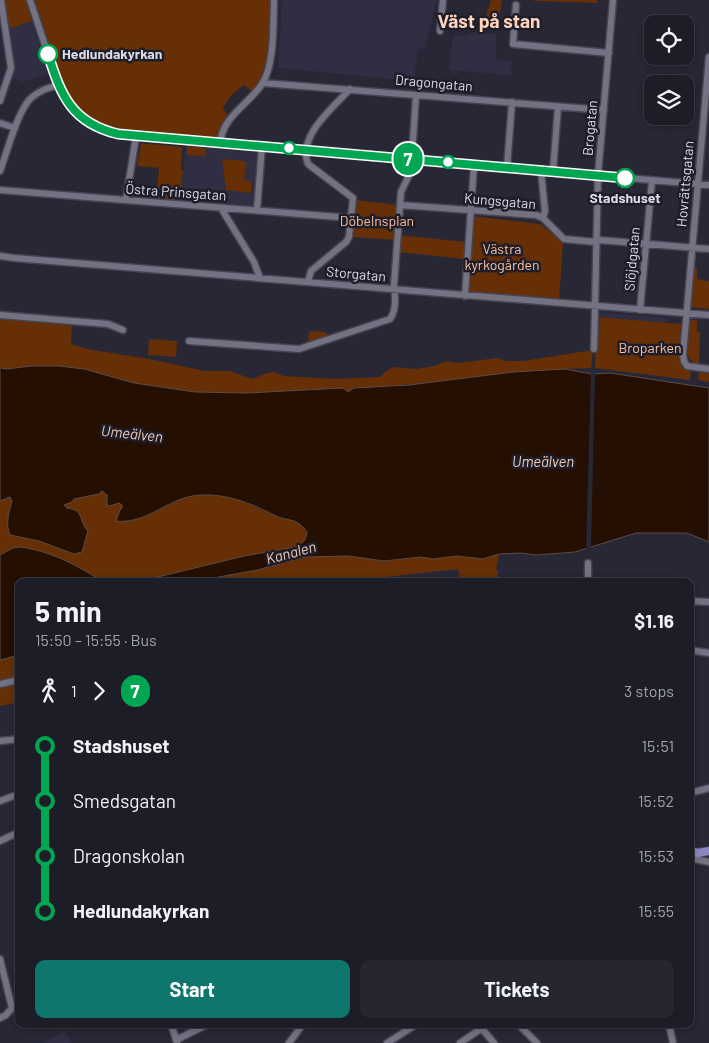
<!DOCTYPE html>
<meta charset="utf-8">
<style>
body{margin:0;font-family:Barlow,sans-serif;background:#252630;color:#f1f3f6;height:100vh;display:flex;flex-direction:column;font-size:19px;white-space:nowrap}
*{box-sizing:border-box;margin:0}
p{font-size:16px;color:#a0a2a8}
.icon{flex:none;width:28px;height:28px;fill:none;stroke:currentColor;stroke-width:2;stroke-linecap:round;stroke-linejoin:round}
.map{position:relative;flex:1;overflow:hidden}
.details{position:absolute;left:15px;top:578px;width:679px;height:450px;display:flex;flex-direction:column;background:#1d1d28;border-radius:10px;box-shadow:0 2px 8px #0003,0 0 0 1px #3b3b45}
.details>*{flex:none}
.badge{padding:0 10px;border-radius:16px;font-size:18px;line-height:32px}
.controls{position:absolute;left:644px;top:15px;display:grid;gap:10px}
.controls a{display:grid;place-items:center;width:50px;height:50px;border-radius:10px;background:#1d1d28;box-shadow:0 2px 8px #0003,0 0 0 1px #3b3b45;font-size:25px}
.map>.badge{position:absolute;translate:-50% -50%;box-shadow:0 0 0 2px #fff}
.legs{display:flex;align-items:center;gap:8px;height:55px;padding:0 20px;font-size:16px}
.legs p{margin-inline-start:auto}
.overview{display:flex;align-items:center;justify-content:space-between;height:85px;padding:0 20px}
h1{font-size:28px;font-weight:700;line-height:38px}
.cta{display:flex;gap:10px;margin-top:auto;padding:10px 20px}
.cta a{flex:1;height:58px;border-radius:10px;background:#0f766e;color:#fff;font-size:20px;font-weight:700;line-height:58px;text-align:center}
.cta a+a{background:#252630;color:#f1f3f6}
ul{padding:0 20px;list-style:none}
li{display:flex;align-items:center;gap:18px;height:55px;font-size:19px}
li i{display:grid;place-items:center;width:8px;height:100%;margin:0 6px;background:currentColor}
li i::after{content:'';width:12px;height:12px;margin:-6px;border:4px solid;border-radius:50%;background:#1d1d28}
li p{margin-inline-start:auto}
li:first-child i{background:linear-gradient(#0000 50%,currentColor 0)}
li:last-child i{background:linear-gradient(currentColor 50%,#0000 0)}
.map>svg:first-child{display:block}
.built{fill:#2f2e42}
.green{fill:#662f05;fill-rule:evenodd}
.water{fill:#250f03;stroke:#5c4c46}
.pier{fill:#272735}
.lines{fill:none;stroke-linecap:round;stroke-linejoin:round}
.minor-casing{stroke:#454450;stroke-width:9}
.major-casing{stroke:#454450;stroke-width:10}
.minor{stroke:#727283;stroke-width:6}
.major{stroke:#8b87c2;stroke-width:8}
.line-1-casing{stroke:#fff;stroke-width:11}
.line-1{stroke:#00a651;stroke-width:8}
.stop-1-dot{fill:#fff;stroke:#00a651;stroke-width:2.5}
.labels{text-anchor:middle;stroke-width:5;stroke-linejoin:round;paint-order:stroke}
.stop-label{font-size:14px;font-weight:bold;fill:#dbdbe4;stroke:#1e1d2a;text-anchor:start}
.street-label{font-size:14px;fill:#dbdbe4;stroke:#1e1d2a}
.park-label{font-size:14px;fill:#fbbe9b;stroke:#1e1d2a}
.water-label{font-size:15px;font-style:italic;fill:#f3cab2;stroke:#1e1d2a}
.district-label{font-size:19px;font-weight:bold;fill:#ffd3ba;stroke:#1e1d2a}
</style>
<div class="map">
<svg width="709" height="1043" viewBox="0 0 709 1043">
<rect width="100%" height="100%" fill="#272735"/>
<path class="built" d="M282,0h155l-12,48 -7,1 -4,32 -136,-13z
M32,21l16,53 -25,8 -11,-5 2,-6 -6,-42z
M474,32l22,2v26l16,2 -1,13 -62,-5 4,-35 13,1z
M186,143l73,6 -5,58 -74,-7z
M597,312l69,6v5l-69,-6z
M65,1031l6,12h-28z"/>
<path class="green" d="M4,0h22l6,21 -24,8z
M30,0h244l-3,51 -8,32 -33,35 -10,25 -116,-13 -36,-26zM244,85l7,6 -24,24 -4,-6c4,-10 13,-19 21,-24z
M491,0h11l-5,30 -15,-2z
M532,0h65l1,3 -62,-2z
M141,143l41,4 -1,22 2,1 -3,30 -24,-2 3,-30 -22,-2z
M187,146l18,2v8l-18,-1z
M222,159l24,2 -2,19 7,1v12l-25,-3z
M356,200l42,5 -3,35 -42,-3z
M473,216l67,8 23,18 -4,60 -91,-10z
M399,235l67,7 -2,17 -66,-7z
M694,267h3v12l12,2v28l-18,-2z
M0,317l72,5 -1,22 16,5 62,10 56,12h25l22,8 12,-5 9,-2 11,4 51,3 45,-2 6,-6 8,-4 22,2 18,-3 13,-5 11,2 39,-5 9,3h17l70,-11 -2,18c-79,2 -158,16 -237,20l-6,4 -5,-4 -96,5 -52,-1 -61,-9 -50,-14 -25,-3h-28l-24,3 -7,-1z
M597,317l84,7 -2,36 4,8 8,4 -1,8 -95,-12z
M692,320h5v12h3l-1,33 -10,-6 -3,-8 3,-29z
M309,331l16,1 3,3 -20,8z
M149,339l28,2 -1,16 -28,-2z
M699,371l10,1v10l-11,-2z
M102,491l5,4 -1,6 4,5 9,-3 3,2v3l-2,2 -4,11 33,-7 33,-15 16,-4h18l21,4 41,18 19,4 10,11c-1,9 -4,11 -12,15l-51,9 -103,25h-35l-9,-2 -18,-12 -17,-8 -54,-9 -8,5v-54l10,-4 2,4 -4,15 2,18 29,7 46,5v-19l-21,-22 1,-1 7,-2 2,-3 25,-5z
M499,554l-3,16 2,1v10h-38l-2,-12 -81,9 -28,1v2h-152l60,-11 47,-13 44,-1 36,5 37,-4 12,2 24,-3 26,3z
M19,655v47l-19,4v-46z"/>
<path class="water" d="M31,366h28l25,3 50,14 61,9 52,1 96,-5 5,4 6,-4 55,-3 104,-13 51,-3 28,5 18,-1 99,15v154l-22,-9h-51l-61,19 -39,3 -16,-2 -21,1 -16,5 -26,-3 -24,3 -12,-2 -37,4 -36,-5 -44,1 -47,13 -60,11h-56l103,-25 51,-9c8,-4 11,-6 12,-15 -10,-15 -19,-10 -33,-17 -27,-14 -62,-27 -93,-16 -21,8 -41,25 -65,22l4,-11 2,-2v-3l-3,-2 -9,3 -3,-1v-10l-5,-4 -3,3 -25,5 -2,3 -8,3 3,3c18,2 11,13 21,23l-6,21 -8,2 -35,-13 -29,-6c-5,-11 -1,-23 2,-34l-2,-4 -10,4v-133l7,1z
M19,547c20,2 41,10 59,20 10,5 17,11 28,14h-87v74l-19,5v-105l13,-7z"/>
<path class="pier" d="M591,371l4,1 -4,177 -5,2z"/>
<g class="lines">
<defs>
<path id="minor" d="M30,0l31,93c19,31 40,39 75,43l573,49
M516,5l-3,39 96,9
M440,31l3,-31
M709,57l-26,298 1,6 3,5 22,3
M263,83l341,27
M0,101l11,-33 -10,-68
M0,123l15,5
M220,143c3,-27 28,-38 42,-59 13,-20 11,-61 12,-84
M507,167l5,-65
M0,171c7,-19 17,-58 30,-72 8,-8 18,-11 28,-14
M541,171l4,40 -2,7
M553,171l5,-64
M0,190l351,28
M126,200l10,-64
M400,205l136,10 7,3 21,21 32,3 3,-2 110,9
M221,208l33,54 6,16
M257,210l5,-64
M0,256l14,2 695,57
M308,282l3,-11 35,-29 3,-5 4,-39 -45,-34c-11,-28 25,-56 42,-75
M465,296l9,-131
M640,310l12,-130
M0,315l108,9 15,6
M189,341l110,8 91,-30c7,-10 5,-22 4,-34l7,-93 10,-21 5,-76
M594,349l4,-174 15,-175
M588,581v-18
M690,601l19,1
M690,650l19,3
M0,684l19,-4
M0,741l19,-2
M690,793l19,-5
M0,801l19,-7
M0,841l19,-9
M690,858l19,4
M0,959l12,49 -6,7 -6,3
M171,1024l6,18
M478,1024l16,19
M518,1024l19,19
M669,1024l4,19
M176,1040l32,-16
M289,1043l14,-19
M387,1043l30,-19
M460,1043l28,-19"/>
<path id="major" d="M690,851l8,2 11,-2"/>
</defs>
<use href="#minor" class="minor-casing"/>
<use href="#major" class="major-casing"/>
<use href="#minor" class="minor"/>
<use href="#major" class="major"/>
</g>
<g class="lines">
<defs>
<path id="line-1" d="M48,54c13,42 24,69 70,80l507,44"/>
</defs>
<use href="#line-1" class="line-1-casing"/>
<use href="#line-1" class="line-1"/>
</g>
<g class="stop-1-dot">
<circle cx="48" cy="54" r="9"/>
<circle cx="289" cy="148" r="6"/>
<circle cx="448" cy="162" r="6"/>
<circle cx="625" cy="178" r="9"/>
</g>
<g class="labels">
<g class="stop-label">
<text x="62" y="59">Hedlundakyrkan</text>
<text x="625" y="203" text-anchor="middle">Stadshuset</text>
</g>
<g class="street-label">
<text transform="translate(434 83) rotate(5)" y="5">Dragongatan</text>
<text transform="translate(590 128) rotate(-85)" y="5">Brogatan</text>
<text transform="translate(685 184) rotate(-85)" y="5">Hovrättsgatan</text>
<text transform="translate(176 192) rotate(4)" y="5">Östra Prinsgatan</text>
<text transform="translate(500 201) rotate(5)" y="5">Kungsgatan</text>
<text transform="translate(632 259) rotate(-85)" y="5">Slöjdgatan</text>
<text transform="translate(356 274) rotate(5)" y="5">Storgatan</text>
</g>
<g class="park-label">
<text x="377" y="226">Döbelnsplan</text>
<text x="502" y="254">Västra<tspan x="502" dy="16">kyrkogården</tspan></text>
<text x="650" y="353">Broparken</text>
</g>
<g class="water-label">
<text transform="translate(132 434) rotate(6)" y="5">Umeälven</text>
<text x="543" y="467">Umeälven</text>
<text transform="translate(291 553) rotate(-15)" y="5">Kanalen</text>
</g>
<g class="district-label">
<text x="489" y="28">Väst på stan</text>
</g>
</g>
</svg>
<div class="controls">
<a><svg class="icon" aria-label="locate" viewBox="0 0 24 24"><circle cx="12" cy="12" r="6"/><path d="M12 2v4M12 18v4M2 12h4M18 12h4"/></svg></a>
<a><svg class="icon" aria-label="layers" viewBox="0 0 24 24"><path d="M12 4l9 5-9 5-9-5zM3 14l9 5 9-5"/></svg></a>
</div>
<b class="badge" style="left:408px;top:159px;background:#00a651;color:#fff">7</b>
<section class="details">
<div class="overview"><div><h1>5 min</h1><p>15:50 – 15:55 · Bus</p></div><b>$1.16</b></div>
<div class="legs"><svg class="icon" aria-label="walk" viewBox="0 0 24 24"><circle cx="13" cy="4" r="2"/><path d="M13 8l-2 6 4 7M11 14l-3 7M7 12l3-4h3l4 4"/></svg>1<svg class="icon" aria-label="forward" viewBox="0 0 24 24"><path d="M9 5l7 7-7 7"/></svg><b class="badge" style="background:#00a651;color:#fff">7</b><p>3 stops</p></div>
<ul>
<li><i style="color:#00a651"></i><b>Stadshuset</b><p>15:51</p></li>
<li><i style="color:#00a651"></i><span>Smedsgatan</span><p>15:52</p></li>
<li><i style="color:#00a651"></i><span>Dragonskolan</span><p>15:53</p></li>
<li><i style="color:#00a651"></i><b>Hedlundakyrkan</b><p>15:55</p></li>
</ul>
<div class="cta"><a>Start</a><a>Tickets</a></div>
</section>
</div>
